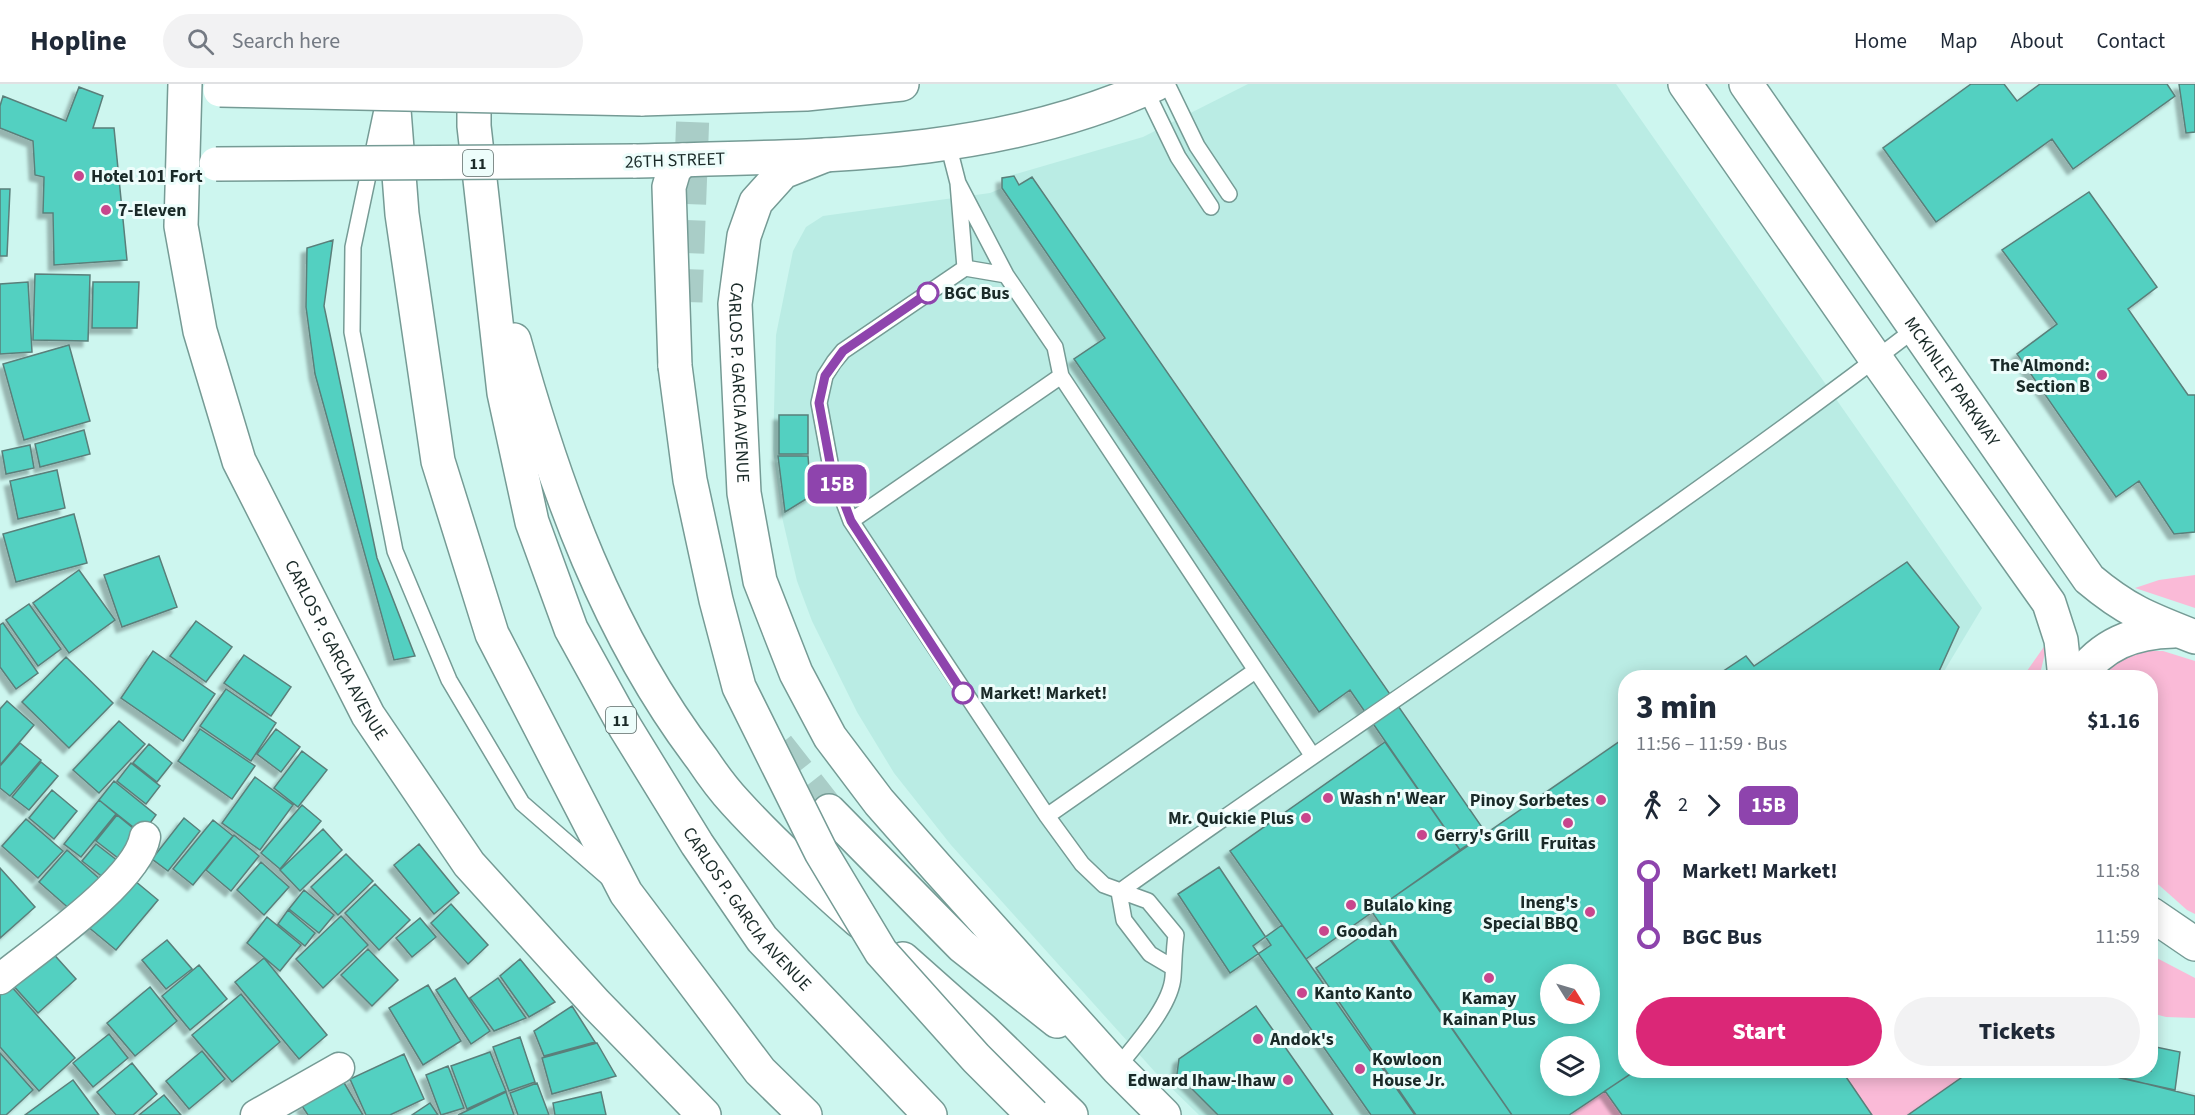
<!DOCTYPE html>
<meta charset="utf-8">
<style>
body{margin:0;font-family:"Source Sans 3",sans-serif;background:#f2f2f3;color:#1f2937;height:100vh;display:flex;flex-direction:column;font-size:22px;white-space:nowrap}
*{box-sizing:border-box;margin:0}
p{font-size:20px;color:#747a83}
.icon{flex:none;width:33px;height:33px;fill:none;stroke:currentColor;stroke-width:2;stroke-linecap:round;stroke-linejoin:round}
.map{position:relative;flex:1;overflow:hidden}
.drawer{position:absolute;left:1618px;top:586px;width:540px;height:408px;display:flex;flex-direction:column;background:#fff;border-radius:24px;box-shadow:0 3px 15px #0003}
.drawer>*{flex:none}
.badge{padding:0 12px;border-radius:9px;font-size:21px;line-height:39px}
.needle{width:39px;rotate:127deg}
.tools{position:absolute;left:1540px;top:880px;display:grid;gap:12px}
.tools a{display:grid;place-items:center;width:60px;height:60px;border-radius:50%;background:#fff;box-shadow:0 3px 15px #0003;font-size:30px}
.map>.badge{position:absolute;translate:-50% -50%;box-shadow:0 0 0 3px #fff}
.legs{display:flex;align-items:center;gap:9px;height:66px;padding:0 18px;font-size:20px}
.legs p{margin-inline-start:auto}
.summary{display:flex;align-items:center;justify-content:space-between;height:102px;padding:0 18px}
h1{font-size:33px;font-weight:800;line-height:45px}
.action{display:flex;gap:12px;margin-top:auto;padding:12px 18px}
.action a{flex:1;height:69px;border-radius:36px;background:#db2777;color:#fff;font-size:24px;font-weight:800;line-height:69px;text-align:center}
.action a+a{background:#f2f2f3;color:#1f2937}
ul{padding:0 18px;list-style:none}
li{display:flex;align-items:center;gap:21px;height:66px;font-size:22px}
li i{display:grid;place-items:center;width:9px;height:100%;margin:0 8px;background:currentColor}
li i::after{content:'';width:15px;height:15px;margin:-8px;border:4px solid;border-radius:50%;background:#fff}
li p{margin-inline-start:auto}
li:first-child i{background:linear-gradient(#0000 50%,currentColor 0)}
li:last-child i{background:linear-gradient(currentColor 50%,#0000 0)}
header{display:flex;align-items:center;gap:36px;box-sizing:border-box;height:84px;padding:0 30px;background:#fff;border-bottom:2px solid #e0e1e3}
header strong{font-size:28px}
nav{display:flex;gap:33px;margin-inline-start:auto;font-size:21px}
.search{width:420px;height:54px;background:#f2f2f3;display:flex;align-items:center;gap:15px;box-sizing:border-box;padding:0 21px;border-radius:33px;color:#747a83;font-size:22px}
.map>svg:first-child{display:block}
.built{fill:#baece4;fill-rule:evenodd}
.green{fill:#fabad7}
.building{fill:#52d0c1;stroke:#5a7f7a;stroke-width:1.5;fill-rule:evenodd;filter:url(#shadow)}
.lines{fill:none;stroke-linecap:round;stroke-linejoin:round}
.secondary-tunnel{stroke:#a9cdc7;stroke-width:33;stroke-dasharray:33 16;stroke-linecap:butt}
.service-casing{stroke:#759b95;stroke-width:18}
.minor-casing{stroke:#759b95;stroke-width:33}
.secondary-casing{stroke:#759b95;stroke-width:36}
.primary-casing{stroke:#759b95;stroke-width:36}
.service{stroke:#fff;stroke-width:15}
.minor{stroke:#fff;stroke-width:30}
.secondary{stroke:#fff;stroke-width:33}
.primary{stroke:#fff;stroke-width:33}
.secondary-bridge-casing{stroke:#759b95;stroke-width:36;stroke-linecap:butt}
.primary-bridge-casing{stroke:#759b95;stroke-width:36;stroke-linecap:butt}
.secondary-bridge{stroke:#fff;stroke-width:33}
.primary-bridge{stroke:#fff;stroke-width:33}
.line-1-casing{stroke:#fff;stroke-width:14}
.line-1{stroke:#8e44ad;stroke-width:9}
.poi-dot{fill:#c8468d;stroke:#edfdfb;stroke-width:2}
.stop-1-dot{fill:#fff;stroke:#8e44ad;stroke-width:3}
.labels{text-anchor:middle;stroke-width:6;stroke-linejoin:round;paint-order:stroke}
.shield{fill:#edfdfb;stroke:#596967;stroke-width:1.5}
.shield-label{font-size:16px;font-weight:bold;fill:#1a2a28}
.street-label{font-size:18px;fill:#1a2a28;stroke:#edfdfb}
.poi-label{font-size:18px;font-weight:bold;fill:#1a2a28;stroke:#edfdfb;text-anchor:start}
.stop-label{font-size:18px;font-weight:bold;fill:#1a2a28;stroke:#edfdfb;text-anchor:start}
</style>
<header>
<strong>Hopline</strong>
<div class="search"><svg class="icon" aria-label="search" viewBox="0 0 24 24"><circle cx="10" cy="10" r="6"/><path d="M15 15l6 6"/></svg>Search here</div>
<nav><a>Home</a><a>Map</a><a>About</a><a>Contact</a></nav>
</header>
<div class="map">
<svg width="2195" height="1031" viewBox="0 0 2195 1031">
<defs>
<filter id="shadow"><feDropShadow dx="-5.5" dy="5.5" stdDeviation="1.5" flood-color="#0004"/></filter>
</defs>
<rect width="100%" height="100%" fill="#cdf6ef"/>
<path class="built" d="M1248,0h368l366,524 -42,70h-314v393h475l19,7 75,15v22h-996l-44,-43 -204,-227 -57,-72 -37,-61 -45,-91 -15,-40 -15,-64 -9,-68 3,-114 17,-84 13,-24 17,-11 167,-23 12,-5v-10l141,-41zM1551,891h39v39h-39zM1551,963h39v39h-39z"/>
<path class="green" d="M2195,491v33l-60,-20 24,-8z
M2048,557l-9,37h-17z
M2139,567h24l32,10v253l-8,-4 -36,-32v-200h-52l18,-21z
M2151,871l44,23v40l-29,-1 -15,-4z
M1635,987h336l-63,44h-338z"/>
<path class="building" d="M1971,0h33l13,17 23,-17h127l8,12 -102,73 -21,-30 -116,83 -53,-74z
M2179,0h16v48l-9,1z
M79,3l24,9 -10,32h21l13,132 -73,5 -1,-52h-10l1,-36 -9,-2 -2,-34 -33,-13v-22l3,-10 63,25z
M1014,92l5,9 13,-8 454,656 -26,17 -110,-160 -31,22 -245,-353 31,-21 -103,-150v-10z
M0,105h10l-3,67h-7z
M2089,108l68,95 -29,22 60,86h7v137l-21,2 -35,-53 -23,16 -99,-143 40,-30 -55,-74z
M333,156l-9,66 53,252 38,98 -21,4 -79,-286 -9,-67 1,-59z
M35,190l55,1 -2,66 -55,-1z
M28,198l4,70 -32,2v-70z
M93,198h46l-2,46h-45z
M69,261l21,76 -66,19 -21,-76z
M779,331h29v39h-29z
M84,346l6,24 -50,13 -5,-23z
M30,361l4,23 -28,6 -4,-23z
M778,372h30l3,40 -26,16z
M57,386l8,38 -47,11 -8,-38z
M74,430l13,49 -71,19 -13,-48z
M159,472l18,51 -55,20 -18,-52z
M1907,478l52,65 -23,51h-223l33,-22 8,10z
M79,486l36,50 -46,33 -36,-50z
M29,520l32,45 -23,17 -32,-46z
M196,537l36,26 -26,35 -36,-26z
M3,539l35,50 -22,16 -16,-22v-42z
M153,567l62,43 -32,47 -62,-43z
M244,571l47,32 -20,29 -47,-33z
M66,573l47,46 -44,45 -47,-46z
M226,605l50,34 -25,38 -51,-35z
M7,617l27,24 -34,40v-56z
M119,637l26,23 -46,49 -26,-23z
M200,645l55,37 -23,33 -54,-38z
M276,645l24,18 -19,25 -24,-18z
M1626,653v334h9l-66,44h-57l-140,-203zM1551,891h39v39h-39zM1551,963h39v39h-39z
M1385,658l75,108 -154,109 -76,-108z
M20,659l21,17 -31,36 -10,-8v-22z
M149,660l23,19 -15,19 -24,-19z
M302,667l25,19 -29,37 -24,-19z
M41,678l17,14 -29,34 -17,-13z
M131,679l29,23 -14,18 -29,-23z
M255,693l38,28 -33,45 -38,-27z
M114,697l42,34 -14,19 -43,-34z
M52,706l25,21 -23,28 -25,-21z
M99,716l17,14 -35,43 -17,-13z
M302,721l19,16 -41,48 -19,-16z
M117,731l22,18 -21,25 -22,-17z
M184,734l16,13 -32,40 -16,-12z
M26,735l37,32 -25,27 -36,-32z
M213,736l20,16 -40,49 -20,-16z
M323,745l19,21 -42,41 -20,-21z
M234,751l25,21 -28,35 -25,-21z
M96,760l22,17 -14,17 -22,-17z
M419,760l40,49 -25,21 -40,-49z
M67,766l34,30 -28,32 -34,-30z
M346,770l27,27 -35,34 -27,-28z
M261,778l28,25 -25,28 -27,-25z
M1219,783l52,78 -41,28 -52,-79z
M0,784l35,39 -35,31z
M129,792l29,24 -42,50 -29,-24z
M375,800l35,36 -31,30 -34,-37z
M304,806l30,25 -15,18 -30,-24z
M451,820l37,41 -20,19 -37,-41z
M288,826l27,23 -10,13 -27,-22z
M341,832l27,29 -45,43 -27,-29z
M267,833l34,28 -21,26 -33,-28z
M420,834l16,19 -24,20 -16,-19z
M1379,840l133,191h-96l-100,-147z
M1282,841l24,34 109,156h-44l-118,-169z
M167,856l25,29 -26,20 -24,-29z
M49,865l27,30 -38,34 -27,-30z
M368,865l30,31 -26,26 -31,-31z
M264,874l63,77 -28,24 -64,-77z
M520,875l35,43 -26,15 -29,-41z
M199,881l28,34 -37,31 -28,-34z
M455,894l35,53 -19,13 -35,-54z
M498,894l28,40 -32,13 -24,-33z
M10,901l65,73 -36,33 -39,-44v-53z
M428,901l33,56 -38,24 -34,-57z
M150,903l27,34 -42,35 -28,-33z
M241,910l39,48 -48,40 -40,-47z
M572,922l23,36 -51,14 -10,-25z
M1256,922l77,109h-115l-41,-41 2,-15z
M109,950l19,24 -35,29 -20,-24z
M520,953l15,45 -26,9 -16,-44z
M597,959l19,33 -64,18 -10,-36z
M2151,962l29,6 -5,38 -55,-12 -19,-7h50z
M202,967l23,28 -36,30 -23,-28z
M490,968l16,39 -39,18 -16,-43z
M0,969l33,37 -27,25h-6z
M404,970l20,45 -34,16h-24l-16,-36z
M132,979l25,31 -24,21h-17l-19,-23z
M448,982l16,42 -23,7 -15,-40z
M1635,987h207l30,44h-250l-17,-24z
M1971,987h124l100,25v19h-287z
M73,996l26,35h-74z
M343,997l20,34h-55l-6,-9z
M537,999l12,32h-31l-8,-22z
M506,1008l8,23h-56z
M601,1008l5,23h-51l-2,-12z
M164,1011l17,20h-42z
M430,1019l8,12h-26z"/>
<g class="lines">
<path class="secondary-tunnel" d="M686,218l8,-218
M778,662l51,65"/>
<defs>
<path id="service" d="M1167,0l30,62 32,48
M1145,5l33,68 33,50
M383,21l-30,142 -1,85 43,219 54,129 73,123 85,74
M948,60l10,39 7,85
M958,99l48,92 49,72 6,29 251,379
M1006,191l-41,-7 -122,83 -9,11 -9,14 -6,27 12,65 20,53 196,295 35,48 22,21 44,16 28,34c-2,14 -2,28 -3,42 -2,29 -38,68 -56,91
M851,437l210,-145
M1047,732l208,-145
M1119,808c265,-189 538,-365 796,-563
M1119,808l5,28 26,34 22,13"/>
<path id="minor" d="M0,895c37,-30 137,-98 145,-142
M256,1031l83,-47"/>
<g id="secondary">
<path id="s1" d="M185,0l-4,142 19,105 39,130 129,254 101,149 127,140 108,111"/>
<path d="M1685,0l191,275 173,244 12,37 4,38"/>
<path id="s2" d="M1746,0l343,495c38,32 60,40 106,58"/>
<path d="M641,15l165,-5 96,-10"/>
<path id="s3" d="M826,71l-43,17 -27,30 -12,34 -9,68 9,189 16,88 36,92 34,64 49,65 59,67 179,199 47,47"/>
<path d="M633,77c176,-5 360,-1 523,-77"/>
<path d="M2078,594c24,-34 55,-46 96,-47"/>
<path d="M829,727l133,135 95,75"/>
<path d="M2151,830l44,30"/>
</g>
<g id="primary">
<path d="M392,0l10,130 36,247 54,173 134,259 134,178 45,44"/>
<path id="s4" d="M474,0v42l30,267 28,129 39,107 54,98 72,117 65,95 168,176"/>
<path d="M750,0l27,10"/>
<path d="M514,256c41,148 94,296 188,419 10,15 21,30 33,43 39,43 81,81 124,119"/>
<path d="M675,282l-6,-179 5,-17 9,-10"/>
<path d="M903,875l81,72 87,84"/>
</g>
</defs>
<use href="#service" class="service-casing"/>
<use href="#minor" class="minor-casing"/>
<use href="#secondary" class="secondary-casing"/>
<use href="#primary" class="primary-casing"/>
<use href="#service" class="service"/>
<use href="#minor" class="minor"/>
<use href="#secondary" class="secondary"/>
<use href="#primary" class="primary"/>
<defs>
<path id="secondary-bridge" d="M220,6l421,9
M216,80l417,-3"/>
<path id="primary-bridge" d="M675,282l15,114 26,120 23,87 82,165 60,100 95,106 57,57"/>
</defs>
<use href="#secondary-bridge" class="secondary-bridge-casing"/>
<use href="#primary-bridge" class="primary-bridge-casing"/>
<use href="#secondary-bridge" class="secondary-bridge"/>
<use href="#primary-bridge" class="primary-bridge"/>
</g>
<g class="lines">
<defs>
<path id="line-1" d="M928,209l-85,58 -18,25 -6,27 12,65 20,53 112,172"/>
</defs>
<use href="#line-1" class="line-1-casing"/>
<use href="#line-1" class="line-1"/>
</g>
<g class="poi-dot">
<circle cx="79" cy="92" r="6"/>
<circle cx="106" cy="126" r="6"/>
<circle cx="2102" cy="291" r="6"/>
<circle cx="1328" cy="714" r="6"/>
<circle cx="1601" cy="716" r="6"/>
<circle cx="1306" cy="734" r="6"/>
<circle cx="1568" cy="739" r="6"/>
<circle cx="1422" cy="751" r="6"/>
<circle cx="1351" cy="821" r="6"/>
<circle cx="1590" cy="828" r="6"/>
<circle cx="1324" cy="847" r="6"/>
<circle cx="1489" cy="894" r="6"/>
<circle cx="1302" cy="909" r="6"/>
<circle cx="1258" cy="955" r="6"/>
<circle cx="1360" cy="985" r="6"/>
<circle cx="1288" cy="996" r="6"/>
</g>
<g class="stop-1-dot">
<circle cx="928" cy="209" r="10"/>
<circle cx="963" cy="609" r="10"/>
</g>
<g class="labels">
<g class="shield">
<rect x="463" y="66" width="30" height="26" rx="4.5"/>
<rect x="606" y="623" width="30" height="26" rx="4.5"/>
</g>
<g class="shield-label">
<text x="478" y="85">11</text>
<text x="621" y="642">11</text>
</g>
<g class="street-label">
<text transform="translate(675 76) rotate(-2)" y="6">26TH STREET</text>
<text dy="6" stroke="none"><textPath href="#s3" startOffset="270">CARLOS P. GARCIA AVENUE</textPath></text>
<text dy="6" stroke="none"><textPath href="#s2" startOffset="362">MCKINLEY PARKWAY</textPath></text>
<text dy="6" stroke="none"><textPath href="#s1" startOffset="597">CARLOS P. GARCIA AVENUE</textPath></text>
<text dy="6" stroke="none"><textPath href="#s4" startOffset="888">CARLOS P. GARCIA AVENUE</textPath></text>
</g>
<g class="poi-label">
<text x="91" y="98">Hotel 101 Fort</text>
<text x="118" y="132">7-Eleven</text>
<text x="2090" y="287" text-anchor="end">The Almond:<tspan x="2090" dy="21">Section B</tspan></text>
<text x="1340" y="720">Wash n' Wear</text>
<text x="1589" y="722" text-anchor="end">Pinoy Sorbetes</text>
<text x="1294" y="740" text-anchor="end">Mr. Quickie Plus</text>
<text x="1434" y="757">Gerry's Grill</text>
<text x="1568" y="765" text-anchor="middle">Fruitas</text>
<text x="1578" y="824" text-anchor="end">Ineng's<tspan x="1578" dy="21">Special BBQ</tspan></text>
<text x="1363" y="827">Bulalo king</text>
<text x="1336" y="853">Goodah</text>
<text x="1314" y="915">Kanto Kanto</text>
<text x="1489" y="920" text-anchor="middle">Kamay<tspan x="1489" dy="21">Kainan Plus</tspan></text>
<text x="1270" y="961">Andok's</text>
<text x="1372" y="981">Kowloon<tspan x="1372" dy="21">House Jr.</tspan></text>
<text x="1276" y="1002" text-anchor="end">Edward Ihaw-Ihaw</text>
</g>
<g class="stop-label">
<text x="944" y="215">BGC Bus</text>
<text x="980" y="615">Market! Market!</text>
</g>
</g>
</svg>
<div class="tools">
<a><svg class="needle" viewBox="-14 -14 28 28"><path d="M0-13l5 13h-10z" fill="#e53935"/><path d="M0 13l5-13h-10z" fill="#747a83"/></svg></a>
<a><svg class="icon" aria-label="layers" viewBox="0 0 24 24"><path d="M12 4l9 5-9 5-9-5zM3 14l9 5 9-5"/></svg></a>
</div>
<b class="badge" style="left:837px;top:400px;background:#8e44ad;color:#fff">15B</b>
<section class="drawer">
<div class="summary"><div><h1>3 min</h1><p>11:56 – 11:59 · Bus</p></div><b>$1.16</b></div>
<div class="legs"><svg class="icon" aria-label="walk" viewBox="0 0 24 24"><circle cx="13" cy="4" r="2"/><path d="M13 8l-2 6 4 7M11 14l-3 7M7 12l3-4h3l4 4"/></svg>2<svg class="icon" aria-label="forward" viewBox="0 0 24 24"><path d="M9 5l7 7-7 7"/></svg><b class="badge" style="background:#8e44ad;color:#fff">15B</b></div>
<ul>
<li><i style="color:#8e44ad"></i><b>Market! Market!</b><p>11:58</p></li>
<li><i style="color:#8e44ad"></i><b>BGC Bus</b><p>11:59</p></li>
</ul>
<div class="action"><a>Start</a><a>Tickets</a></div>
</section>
</div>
